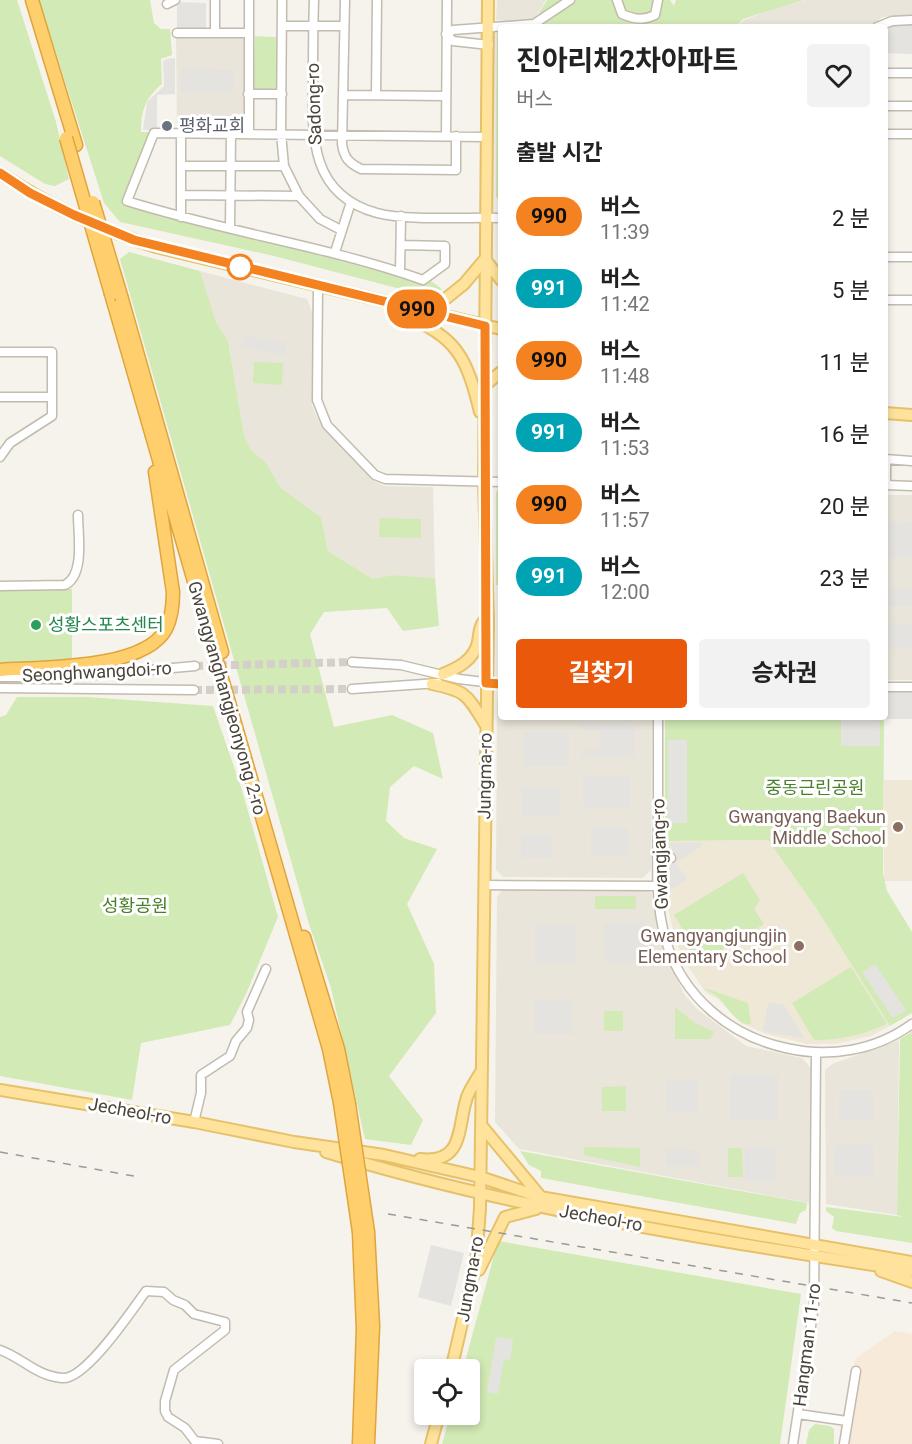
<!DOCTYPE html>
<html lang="ko">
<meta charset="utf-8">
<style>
body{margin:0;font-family:Roboto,"Noto Sans KR",sans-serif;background:#f2f2f2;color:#222;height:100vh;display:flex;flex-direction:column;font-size:22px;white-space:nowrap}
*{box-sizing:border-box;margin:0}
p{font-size:20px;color:#767676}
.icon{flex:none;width:33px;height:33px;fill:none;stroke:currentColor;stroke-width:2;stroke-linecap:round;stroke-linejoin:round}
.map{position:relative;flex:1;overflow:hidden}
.sheet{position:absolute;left:498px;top:24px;width:390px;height:696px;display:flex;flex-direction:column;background:#fff;border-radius:6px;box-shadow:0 3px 9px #0003}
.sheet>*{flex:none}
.badge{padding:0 12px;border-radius:20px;font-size:21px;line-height:39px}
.controls{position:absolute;left:414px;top:1359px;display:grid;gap:12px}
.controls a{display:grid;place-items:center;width:66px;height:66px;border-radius:6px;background:#fff;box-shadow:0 3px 9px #0003;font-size:30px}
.map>.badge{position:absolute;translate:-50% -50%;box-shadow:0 0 0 3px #fff}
h2{padding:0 18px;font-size:22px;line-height:54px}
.round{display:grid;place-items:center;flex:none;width:63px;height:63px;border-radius:6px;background:#f2f2f2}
.overview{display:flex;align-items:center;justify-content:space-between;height:102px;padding:0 18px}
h1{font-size:28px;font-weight:700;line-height:45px}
.action{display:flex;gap:12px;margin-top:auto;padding:12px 18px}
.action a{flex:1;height:69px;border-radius:6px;background:#ea580c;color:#fff;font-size:24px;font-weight:700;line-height:69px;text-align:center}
.action a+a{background:#f2f2f2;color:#222}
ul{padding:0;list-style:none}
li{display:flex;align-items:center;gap:18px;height:72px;padding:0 18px}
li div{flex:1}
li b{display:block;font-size:22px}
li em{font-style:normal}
li .badge{min-width:66px;font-weight:700;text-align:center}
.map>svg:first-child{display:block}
.residential{fill:#eae5da}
.commercial{fill:#f7ead8}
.education{fill:#efe8d6}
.green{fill:#d2eab5}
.parking{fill:#e5e3e0}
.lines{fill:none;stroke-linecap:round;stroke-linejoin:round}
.minor-tunnel{stroke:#d4d0c8;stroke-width:8;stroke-dasharray:8 4;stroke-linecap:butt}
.minor-casing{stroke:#c2bbae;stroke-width:11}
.major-casing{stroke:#e6c16a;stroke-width:14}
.highway-casing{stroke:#e0a43c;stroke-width:15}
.minor{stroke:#fff;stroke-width:8}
.major{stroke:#ffe39c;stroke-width:10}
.highway{stroke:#ffcf6e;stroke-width:12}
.rail{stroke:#9a9a9a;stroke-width:1.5;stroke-dasharray:8 8;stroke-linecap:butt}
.highway-bridge-casing{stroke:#e0a43c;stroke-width:15;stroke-linecap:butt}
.highway-bridge{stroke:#ffcf6e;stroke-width:12}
.line-casing{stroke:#fff;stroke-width:14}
.line{stroke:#f58220;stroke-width:9}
.worship-dot{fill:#6b7280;stroke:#fff;stroke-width:2}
.stop-dot{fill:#fff;stroke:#f58220;stroke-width:3}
.leisure-dot{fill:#2e9e5b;stroke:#fff;stroke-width:2}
.education-dot{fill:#8d6e63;stroke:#fff;stroke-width:2}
.labels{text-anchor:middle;stroke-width:6;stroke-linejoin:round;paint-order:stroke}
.street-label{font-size:18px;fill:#4b4439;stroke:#fff}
.worship-label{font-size:18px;fill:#5b616d;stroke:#fff;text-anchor:start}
.leisure-label{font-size:18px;fill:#27864d;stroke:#fff;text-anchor:start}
.park-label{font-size:18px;fill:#4a7f2a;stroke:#fff}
.education-label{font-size:18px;fill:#785e54;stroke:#fff;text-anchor:end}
</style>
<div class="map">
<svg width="912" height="1444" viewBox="0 0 912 1444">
<rect width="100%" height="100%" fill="#f6f3ec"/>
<path class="residential" d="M497,0h49l-13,22 -37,-2z
M806,0h106v15l-30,2 -12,10h-133l7,-7 43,-16z
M176,36h69v90l-4,4h-64z
M200,271l107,28 7,18 -2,88 4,10 8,13 50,53 10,5 49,1 2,91 -43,-3 -19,4 -45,-28 -7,-34 -40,-29 -15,-25 -15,-13 -7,-15 -16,-94 -12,-19z
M885,495h27v185h-27z
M501,696v21h151l-1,153 -8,8 -140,-1 -7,-7 1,-170z
M502,890l147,1 3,3 7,46 25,54 12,14 50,38 56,12 9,10 -2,135 -290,-54 -24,-27 2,-225z
M899,1040l-2,175 -71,-11 -1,-134 7,-6z"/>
<path class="commercial" d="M895,1331l17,3v110h-74l17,-85z"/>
<path class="education" d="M884,780h28v101h-28z
M768,840l48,68 74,118 -19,10 -36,8h-28l-41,-10 -25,-11 -23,-24 -12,-6 -21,-31 -9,-20 -9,-37 -2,-60 4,-4z"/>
<path class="green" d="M0,0h17l39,122 13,57 -14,7 -10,-2 -45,-28z
M39,0h111l4,23 7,6h9l2,26 -11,4 1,25c-17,14 -21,27 -21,48h10l-28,70 303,82 5,-3 11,8 -11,8 -157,-41 -154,-34 -16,-19z
M547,0h123l4,6 2,-6h127l-60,19 -7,8h-235v174l-5,-4 1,-175 36,1z
M255,36l21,1 2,3v48l-3,3 -20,-1 -2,-3z
M129,252l71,19 16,51 12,19 16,94 7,15 15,13 15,25 40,29 7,34 45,28 19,-4 43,3 4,48 -36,5 -16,-23 -63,4 -14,22 24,93 58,-12 41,18 10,46 -29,-13 -24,21 -4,34 18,17 33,11 -30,55 27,60 2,49 -47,63 34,44 -12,25 -46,-6 -34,-151 -22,-64 -189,-665z
M254,362l29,1 -1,22 -29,-2z
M501,488v97h-5v-93z
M380,518l41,1v19l-42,-1z
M72,589v72l-72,4v-75z
M17,697h70l126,9 29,84 36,127 -32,77 -16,31 -89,18 -9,57 -132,-24v-359l6,-2z
M665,717h219l-1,156 4,18 25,41v81l-22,13 -74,-118 -48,-68 -99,1 -4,-5z
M743,873l17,27 -6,9 10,15 -66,40 -13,-21 4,-3 -15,-25z
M595,896h41v13h-41z
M851,967l36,57c-25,11 -46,16 -73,16l-22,-37z
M704,988l44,15 3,21c-12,2 -23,-15 -30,-24 -4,-5 -12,-7 -17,-12z
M675,1007l20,16 19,9 -4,7h-35z
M604,1011h19v20h-19z
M912,1032v211l-76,-12 -4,-3 2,-11 -8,-6v-4l78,10 -7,-2 3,-176z
M626,1086v25h-24v-24z
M584,1147l56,1v19l-56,-12z
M728,1148h14l1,29h-15z
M520,1151l287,52 -1,7 -6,3 -4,11 -255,-46v-7l-12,-6z
M498,1241l303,53 -21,150h-338l8,-29 20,-1v-44l-7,-1z
M815,1424l15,2 4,3v15h-28l3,-14z"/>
<path class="parking" d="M177,2l29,1v26h-29z
M895,25h17v29l-27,-1v-24z
M175,58v36l-18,1v35h-14l4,-28 17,-16 -1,-24 3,-3z
M180,69l54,1v22h-54z
M186,114l43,1 -1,13h-42z
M244,335l42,8 -2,12 -43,-8z
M912,522v35h-27v-34z
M885,589h27v17h-27z
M912,623v26h-27v-25z
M886,692h26v27h-26z
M841,717h39v29h-39z
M582,722l52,2 1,32 -54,1v-7l19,-1v-19h-18z
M524,732h45v34h-45z
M668,740h19v83h-19z
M583,776h47v31h-47z
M522,788h38v28h-38z
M591,828h37v28h-37z
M521,835h31v23h-31z
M701,842l2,3 -27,18 11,16 -16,11 -3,-1v-46z
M645,922v40l-40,1 -1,-40z
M535,925h41v38l-41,1z
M875,964l31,46 -13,8 -31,-46z
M534,1000h38l1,34h-39z
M768,1002l16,3 21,34 -42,-8z
M730,1075h48v45h-48z
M667,1080h31v33h-31z
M839,1090h34l1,30h-35z
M873,1144l1,33h-39v-32z
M776,1147v34l-31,1v-34z
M666,1149l34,1 -1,17 -33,-1z
M431,1245l33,8 -13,53 -33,-9z
M496,1337l17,3 -3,20 -6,-1 -6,35 -11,-2z"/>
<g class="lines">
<path class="minor-tunnel" d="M195,666l157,-4
M194,690l158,-1"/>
<defs>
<path id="minor" d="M282,0l-1,133 3,33 15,30 21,23 21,11
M314,0c-1,28 -1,55 -1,83 -1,56 -2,112 64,130 30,8 91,4 124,5
M345,0l-3,144c2,14 7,19 19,25l95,1v-34
M617,0l5,14c12,5 21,7 33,1l3,-15
M167,4l8,-4
M282,26h62
M877,27l15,-6 20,-1
M177,33h71
M215,33v-33
M489,45l-36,-4 -7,-7 7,-4 81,-6 36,-24
M885,73h27
M248,94h34
M344,95l102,1
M376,95l1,-95
M885,106h27
M181,133v84
M249,133v-133
M885,134h27
M446,136l1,-136
M181,166h103
M181,195l118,1
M230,228l1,-95
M401,245l44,1v18l-22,16c-96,-34 -198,-48 -296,-79l27,-68 332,4
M335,252l16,-50
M885,257h27
M400,272l1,-56
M318,285l-1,115 10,25 48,50 10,4 116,3
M885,300h27
M0,352h52v64l-42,27 -10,14
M0,397h52
M885,459l27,2
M886,460v25
M885,485l27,1
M0,586l65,-1c20,-10 13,-50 13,-70
M352,662l49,3 58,14 42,5
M0,677h72l123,-11
M885,687h27
M0,688l194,2
M352,689l86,-6
M658,717c0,37 0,73 0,110 -1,37 -3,77 8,114 17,56 64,95 120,107 43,10 89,3 126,-24
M657,857l14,1
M484,885l173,1
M194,1122l7,-29v-18l29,-19 6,-15 11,-13 2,-8 -2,-8 19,-43
M0,1350c21,7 36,26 62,28 23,3 70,-68 84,-87l18,1 9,8 12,5 9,9 31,8v8l-51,40 -9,31v10l3,6 17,11 10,13 23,3
M798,1414l49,7
M793,1444l21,-138 2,-251
M844,1444l12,-73"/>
<path id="major" d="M0,173c49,33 100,56 156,74l345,82
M485,259l16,21
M391,308c61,29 73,37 89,104
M429,312l35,-28 21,-25
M484,386l17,-14
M885,413l27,2
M443,674c15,-6 31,-14 35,-32 2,-12 1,-16 10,-26
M432,684c35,7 35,11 53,40
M0,1090l194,32 100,20 90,13 96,22 60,20 372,65
M481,1125l59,71
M326,1152c191,58 389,89 586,119
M420,1159c45,5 37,-32 47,-62 3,-8 9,-17 14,-25
M479,1270l26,-53 31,-8
M881,1271l31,11
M451,1370l25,-107 4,-55 8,-586 -4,-140 4,-482
M431,1444l8,-30"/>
<path id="highway" d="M32,0l44,145
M111,294l218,755 11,54
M122,299l100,353
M0,670c41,-3 144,0 166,-41 6,-12 7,-25 7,-37l-18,-120
M304,937l34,112 11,55
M368,1232l5,94 -5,118
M359,1444l4,-115 -4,-97"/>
</defs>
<use href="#minor" class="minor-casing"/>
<use href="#major" class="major-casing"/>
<use href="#highway" class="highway-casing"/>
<use href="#minor" class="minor"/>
<use href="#major" class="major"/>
<use href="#highway" class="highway"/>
<path class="rail" d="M0,1152l139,25
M388,1214l524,89"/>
<defs>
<path id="highway-bridge" d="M66,138l45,156
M93,202l29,97
M340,1103l19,129
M349,1104l19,128"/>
</defs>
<use href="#highway-bridge" class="highway-bridge-casing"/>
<use href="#highway-bridge" class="highway-bridge"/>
</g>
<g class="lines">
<defs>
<path id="line" d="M0,173l30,20 44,22 60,25 351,86 1,357 15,1"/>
</defs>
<use href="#line" class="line-casing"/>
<use href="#line" class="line"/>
</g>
<circle class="worship-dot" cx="167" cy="126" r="6"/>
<circle class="stop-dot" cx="240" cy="267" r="12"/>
<circle class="leisure-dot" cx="36" cy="625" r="6"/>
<g class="education-dot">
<circle cx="898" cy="827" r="6"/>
<circle cx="799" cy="946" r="6"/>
</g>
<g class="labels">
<g class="street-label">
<text transform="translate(314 104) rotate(-92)" y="6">Sadong-ro</text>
<text transform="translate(97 672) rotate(-3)" y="6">Seonghwangdoi-ro</text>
<text transform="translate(227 698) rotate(74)" y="6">Gwangyanghangjeonyong 2-ro</text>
<text transform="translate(485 776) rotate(-89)" y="6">Jungma-ro</text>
<text transform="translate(660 854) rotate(-92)" y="6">Gwangjang-ro</text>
<text transform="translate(130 1111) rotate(10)" y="6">Jecheol-ro</text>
<text transform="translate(601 1218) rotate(10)" y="6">Jecheol-ro</text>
<text transform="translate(470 1279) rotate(-80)" y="6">Jungma-ro</text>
<text transform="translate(807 1345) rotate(-83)" y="6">Hangman 11-ro</text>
</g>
<g class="worship-label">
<text x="179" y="132">평화교회</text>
</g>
<g class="leisure-label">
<text x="48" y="631">성황스포츠센터</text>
</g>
<g class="park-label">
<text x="815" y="794">중동근린공원</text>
<text x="135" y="912">성황공원</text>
</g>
<g class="education-label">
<text x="886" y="823">Gwangyang Baekun<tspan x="886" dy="21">Middle School</tspan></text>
<text x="787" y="942">Gwangyangjungjin<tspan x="787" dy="21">Elementary School</tspan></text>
</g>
</g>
</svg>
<div class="controls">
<a><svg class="icon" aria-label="locate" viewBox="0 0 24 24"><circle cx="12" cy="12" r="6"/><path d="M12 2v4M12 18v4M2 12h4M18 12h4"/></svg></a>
</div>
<b class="badge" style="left:417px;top:309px;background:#f58220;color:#111">990</b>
<section class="sheet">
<div class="overview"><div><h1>진아리채2차아파트</h1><p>버스</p></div><a class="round"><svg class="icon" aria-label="heart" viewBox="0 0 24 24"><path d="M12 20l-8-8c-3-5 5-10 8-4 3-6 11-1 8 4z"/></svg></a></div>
<h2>출발 시간</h2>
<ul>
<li><span class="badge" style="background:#f58220;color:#111">990</span><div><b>버스</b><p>11:39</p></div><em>2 분</em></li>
<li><span class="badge" style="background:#00a3b4;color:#fff">991</span><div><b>버스</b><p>11:42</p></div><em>5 분</em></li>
<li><span class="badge" style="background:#f58220;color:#111">990</span><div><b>버스</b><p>11:48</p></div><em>11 분</em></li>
<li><span class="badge" style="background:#00a3b4;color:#fff">991</span><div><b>버스</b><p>11:53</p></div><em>16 분</em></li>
<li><span class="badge" style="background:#f58220;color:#111">990</span><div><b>버스</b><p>11:57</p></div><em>20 분</em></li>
<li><span class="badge" style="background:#00a3b4;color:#fff">991</span><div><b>버스</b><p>12:00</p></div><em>23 분</em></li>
</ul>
<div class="action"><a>길찾기</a><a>승차권</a></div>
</section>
</div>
